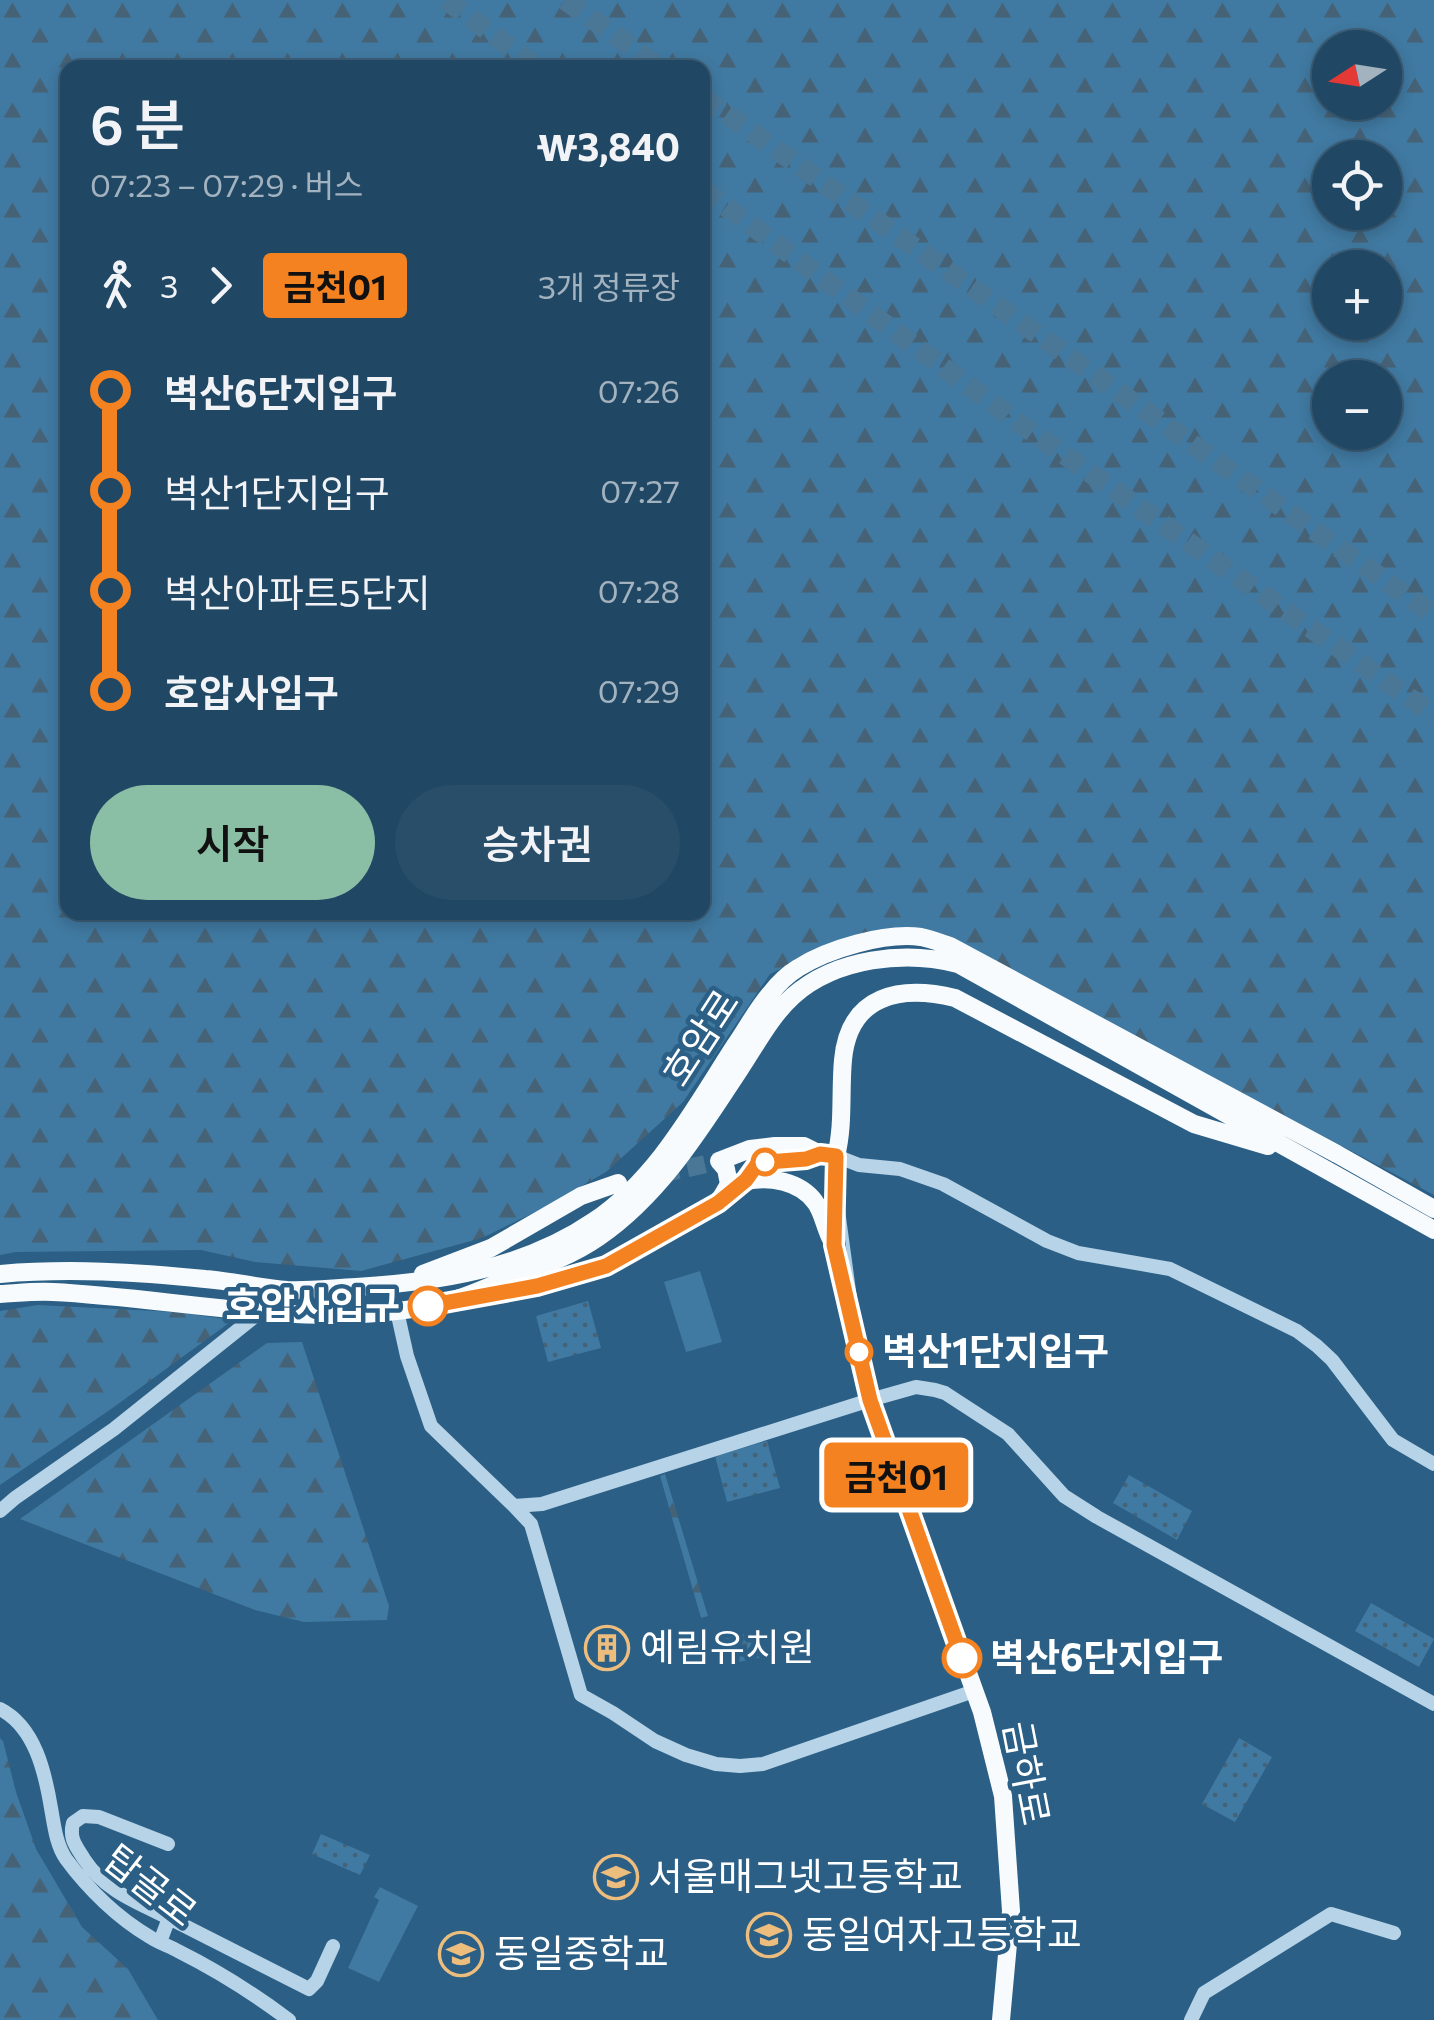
<!DOCTYPE html>
<html lang="ko">
<meta charset="utf-8">
<style>
body{margin:0;font-family:Commissioner,"Noto Sans KR",sans-serif;background:#284e6a;color:#f1f3f6;height:100vh;display:flex;flex-direction:column;font-size:38px;white-space:nowrap}
*{box-sizing:border-box;margin:0}
p{font-size:32px;color:#a2b2bf}
.icon{flex:none;width:55px;height:55px;fill:none;stroke:currentColor;stroke-width:2;stroke-linecap:round;stroke-linejoin:round}
.map{position:relative;flex:1;overflow:hidden}
.panel{position:absolute;left:60px;top:60px;width:650px;height:860px;display:flex;flex-direction:column;background:#204764;border-radius:20px;box-shadow:0 5px 15px #0003,0 0 0 2px #3d5f78}
.panel>*{flex:none}
.badge{padding:0 20px;border-radius:8px;font-size:35px;line-height:65px}
.needle{width:65px;rotate:258deg}
.controls{position:absolute;left:1312px;top:30px;display:grid;gap:20px}
.controls a{display:grid;place-items:center;width:90px;height:90px;border-radius:50%;background:#204764;box-shadow:0 5px 15px #0003,0 0 0 2px #3d5f78;font-size:50px}
.map>.badge{position:absolute;translate:-50% -50%;box-shadow:0 0 0 5px #fff}
.legs{display:flex;align-items:center;gap:15px;height:110px;padding:0 30px;font-size:32px}
.legs p{margin-inline-start:auto}
.head{display:flex;align-items:center;justify-content:space-between;height:170px;padding:0 30px}
h1{font-size:55px;font-weight:600;line-height:75px}
.action{display:flex;gap:20px;margin-top:auto;padding:20px 30px}
.action a{flex:1;height:115px;border-radius:60px;background:#8abfa5;color:#111;font-size:40px;font-weight:600;line-height:115px;text-align:center}
.action a+a{background:#284e6a;color:#f1f3f6}
ul{padding:0 30px;list-style:none}
li{display:flex;align-items:center;gap:35px;height:100px;font-size:38px}
li i{display:grid;place-items:center;width:15px;height:100%;margin:0 12px;background:currentColor}
li i::after{content:'';width:25px;height:25px;margin:-12px;border:8px solid;border-radius:50%;background:#204764}
li p{margin-inline-start:auto}
li:first-child i{background:linear-gradient(#0000 50%,currentColor 0)}
li:last-child i{background:linear-gradient(currentColor 50%,#0000 0)}
.map>svg:first-child{display:block}
.forest{fill:url(#forest-firs);fill-rule:evenodd}
.park{fill:url(#park-dots)}
.garden{fill:#4079a1}
.lines{fill:none;stroke-linecap:round;stroke-linejoin:round}
.stream{stroke:#abcfe7;stroke-width:4}
.major-tunnel{stroke:#4b7797;stroke-width:18;stroke-dasharray:18 9;stroke-linecap:butt}
.highway-tunnel{stroke:#4b7797;stroke-width:20;stroke-dasharray:20 10;stroke-linecap:butt}
.minor{stroke:#b6d3e7;stroke-width:14}
.major{stroke:#f7fbfe;stroke-width:18}
.line-1-casing{stroke:#fff;stroke-width:22}
.line-1{stroke:#f58220;stroke-width:15}
.stop-1-dot{fill:#fff;stroke:#f58220;stroke-width:5}
.labels{text-anchor:middle;stroke-width:9;stroke-linejoin:round;paint-order:stroke}
.street-label{font-size:38px;fill:#fff;stroke:#2b5f85}
.stop-label{font-size:38px;font-weight:bold;fill:#fff;stroke:#2b5f85;text-anchor:start}
.poi-label{font-size:38px;fill:#fff;stroke:#2b5f85;text-anchor:start}
</style>
<div class="map">
<svg width="1434" height="2020" viewBox="0 0 1434 2020">
<defs>
<pattern id="forest-firs" width="22" height="20" patternUnits="userSpaceOnUse" patternTransform="scale(2.5)"><rect width="22" height="20" fill="#4079a1"/><path d="M5 1l3.5 6h-7zM16 11l3.5 6h-7z" fill="#466276"/></pattern>
<pattern id="park-dots" width="8" height="8" patternUnits="userSpaceOnUse" patternTransform="scale(2.5)"><rect width="8" height="8" fill="#4079a1"/><path d="M2 2h.1M6 6h.1" fill="none" stroke="#466276" stroke-width="1.8" stroke-linecap="round"/></pattern>
</defs>
<rect width="100%" height="100%" fill="#2b5f85"/>
<path class="forest" d="M0,0h1434v1195l-216,-115 -295,-150 -97,17 -56,27 -87,128 -77,70 -63,36 -61,30 -121,33 -106,-9 -54,-12 -185,2 -16,3zM1330,48h55v54h-55zM68,68h634v844h-634zM1330,158h55v54h-55zM1330,268h55v54h-55zM1330,378h55v54h-55z
M38,1305l136,7 59,8 -119,87 -114,78v-174z
M302,1342l87,264 -2,14 -83,2 -49,-12 -235,-91 247,-176z
M665,1474l43,142 -7,2 -41,-142z
M0,1738l3,3 13,51 20,57 46,78 46,42 30,51h-158z"/>
<path class="park" d="M588,1301l13,47 -53,14 -12,-46z
M767,1441l13,47 -53,14 -12,-46z
M1129,1475l63,36 -15,29 -64,-37z
M1371,1603l63,36 -15,28 -64,-36z
M755,1631l7,26 -33,7 -6,-25z
M1239,1738l33,19 -37,65 -33,-18z
M321,1834l49,21 -10,20 -48,-21z"/>
<path class="garden" d="M700,1271l22,71 -36,10 -22,-70z
M380,1887l38,19 -39,76 -31,-14 31,-68 -5,-3z"/>
<g class="lines">
<path class="stream" d="M843,1210l13,95"/>
<path class="major-tunnel" d="M661,1174l58,-13"/>
<path class="highway-tunnel" d="M446,0l92,68
M565,0l96,68
M702,97l732,518
M702,189l310,229 422,297"/>
<path class="minor" d="M836,1156l23,9 41,4 43,15 104,57 31,12 92,16 127,62 20,15 15,14 61,80 41,24
M397,1311l10,45 24,70 83,80
M0,1511l15,-13 99,-69 174,-139
M974,1691l-211,73 -23,2 -24,-2 -30,-9 -31,-14 -42,-28 -32,-18 -50,-171 -17,-18 28,-2 328,-104 46,-13 19,3 10,3 63,41 56,62 33,21 337,187
M0,1709c35,18 45,63 51,99 3,16 5,37 15,51 22,30 52,59 84,78 9,6 19,9 28,14 36,18 79,45 111,69
M168,1844l-69,-27 -16,-1 -10,7c-4,16 3,23 11,36 21,32 52,43 85,59
M160,1942l9,-24 140,71 8,-8 16,-35
M1191,2020l13,-27 127,-79 63,19"/>
<path class="major" d="M836,1156c8,-31 4,-64 7,-96 6,-66 58,-75 112,-62l239,126 74,22
M746,1181c23,-5 54,0 69,21 8,10 10,27 17,39
M718,1203l11,-19 -3,-15 -7,-8 31,-12 25,-3h29l16,8 16,2 -2,89 36,155 112,312 21,84 8,115 -10,109
M0,1274c69,-6 136,-2 205,5 27,2 55,9 82,11 23,1 46,-2 69,-3 82,-5 168,-18 238,-66 64,-43 101,-114 142,-177 11,-16 21,-35 34,-50 7,-9 18,-20 28,-26 30,-19 87,-36 123,-31 10,2 20,6 29,9l387,208 97,55
M423,1274l68,-26 90,-52 37,-13
M0,1294c18,-1 36,-3 53,-2 127,6 260,40 386,12 24,-5 48,-17 71,-26 30,-11 62,-22 89,-41 61,-42 101,-107 141,-168 16,-24 31,-53 53,-73 43,-38 112,-46 165,-32l476,266
M491,1295l46,-9 69,-20 112,-63 28,-22 10,-15 12,-5 38,-2 14,-5"/>
</g>
<g class="lines">
<defs>
<path id="line-1" d="M428,1306l109,-20 69,-20 112,-63 28,-23 10,-14 12,-4 38,-3 14,-5 16,2 -2,89 36,155 92,258"/>
</defs>
<use href="#line-1" class="line-1-casing"/>
<use href="#line-1" class="line-1"/>
</g>
<defs>
<symbol id="building-ring" viewBox="-11 -11 22 22"><circle r="9.5" fill="#2b5f85" stroke="#edbd7e" stroke-width="1.5"/><path d="M-4-6H4V6H1V3H-1V6H-4ZM-2.5-4.3h1.7v1.8h-1.7ZM.8-4.3h1.7v1.8H.8ZM-2.5-1h1.7V.8h-1.7ZM.8-1h1.7V.8H.8Z" fill="#edbd7e"/></symbol>
<symbol id="school-ring" viewBox="-11 -11 22 22"><circle r="9.5" fill="#2b5f85" stroke="#edbd7e" stroke-width="1.5"/><path d="M0-5L7-2L0 1L-7-2ZM-4 1L0 2.5L4 1V4Q0 6-4 4Z" fill="#edbd7e"/></symbol>
</defs>
<g fill-rule="evenodd">
<use href="#building-ring" x="582" y="1623" width="50" height="50"/>
<use href="#school-ring" x="591" y="1852" width="50" height="50"/>
<use href="#school-ring" x="744" y="1910" width="50" height="50"/>
<use href="#school-ring" x="436" y="1929" width="50" height="50"/>
</g>
<g class="stop-1-dot">
<circle cx="765" cy="1162" r="12"/>
<circle cx="428" cy="1306" r="18"/>
<circle cx="859" cy="1352" r="12"/>
<circle cx="962" cy="1658" r="18"/>
</g>
<g class="labels">
<g class="street-label">
<text transform="translate(701 1038) rotate(-57)" y="13">호암로</text>
<text transform="translate(1026 1773) rotate(79)" y="13">금하로</text>
<text transform="translate(150 1886) rotate(38)" y="13">탑골로</text>
</g>
<g class="stop-label">
<text x="400" y="1319" text-anchor="end">호압사입구</text>
<text x="882" y="1365">벽산1단지입구</text>
<text x="990" y="1671">벽산6단지입구</text>
</g>
<g class="poi-label">
<text x="640" y="1661">예림유치원</text>
<text x="648" y="1890">서울매그넷고등학교</text>
<text x="802" y="1948">동일여자고등학교</text>
<text x="494" y="1967">동일중학교</text>
</g>
</g>
</svg>
<div class="controls">
<a><svg class="needle" viewBox="-14 -14 28 28"><path d="M0-13l5 13h-10z" fill="#e53935"/><path d="M0 13l5-13h-10z" fill="#a2b2bf"/></svg></a>
<a><svg class="icon" aria-label="locate" viewBox="0 0 24 24"><circle cx="12" cy="12" r="6"/><path d="M12 2v4M12 18v4M2 12h4M18 12h4"/></svg></a>
<a>+</a>
<a>−</a>
</div>
<b class="badge" style="left:896px;top:1475px;background:#f58220;color:#111">금천01</b>
<section class="panel">
<div class="head"><div><h1>6 분</h1><p>07:23 – 07:29 · 버스</p></div><b>₩3,840</b></div>
<div class="legs"><svg class="icon" aria-label="walk" viewBox="0 0 24 24"><circle cx="13" cy="4" r="2"/><path d="M13 8l-2 6 4 7M11 14l-3 7M7 12l3-4h3l4 4"/></svg>3<svg class="icon" aria-label="forward" viewBox="0 0 24 24"><path d="M9 5l7 7-7 7"/></svg><b class="badge" style="background:#f58220;color:#111">금천01</b><p>3개 정류장</p></div>
<ul>
<li><i style="color:#f58220"></i><b>벽산6단지입구</b><p>07:26</p></li>
<li><i style="color:#f58220"></i><span>벽산1단지입구</span><p>07:27</p></li>
<li><i style="color:#f58220"></i><span>벽산아파트5단지</span><p>07:28</p></li>
<li><i style="color:#f58220"></i><b>호압사입구</b><p>07:29</p></li>
</ul>
<div class="action"><a>시작</a><a>승차권</a></div>
</section>
</div>
